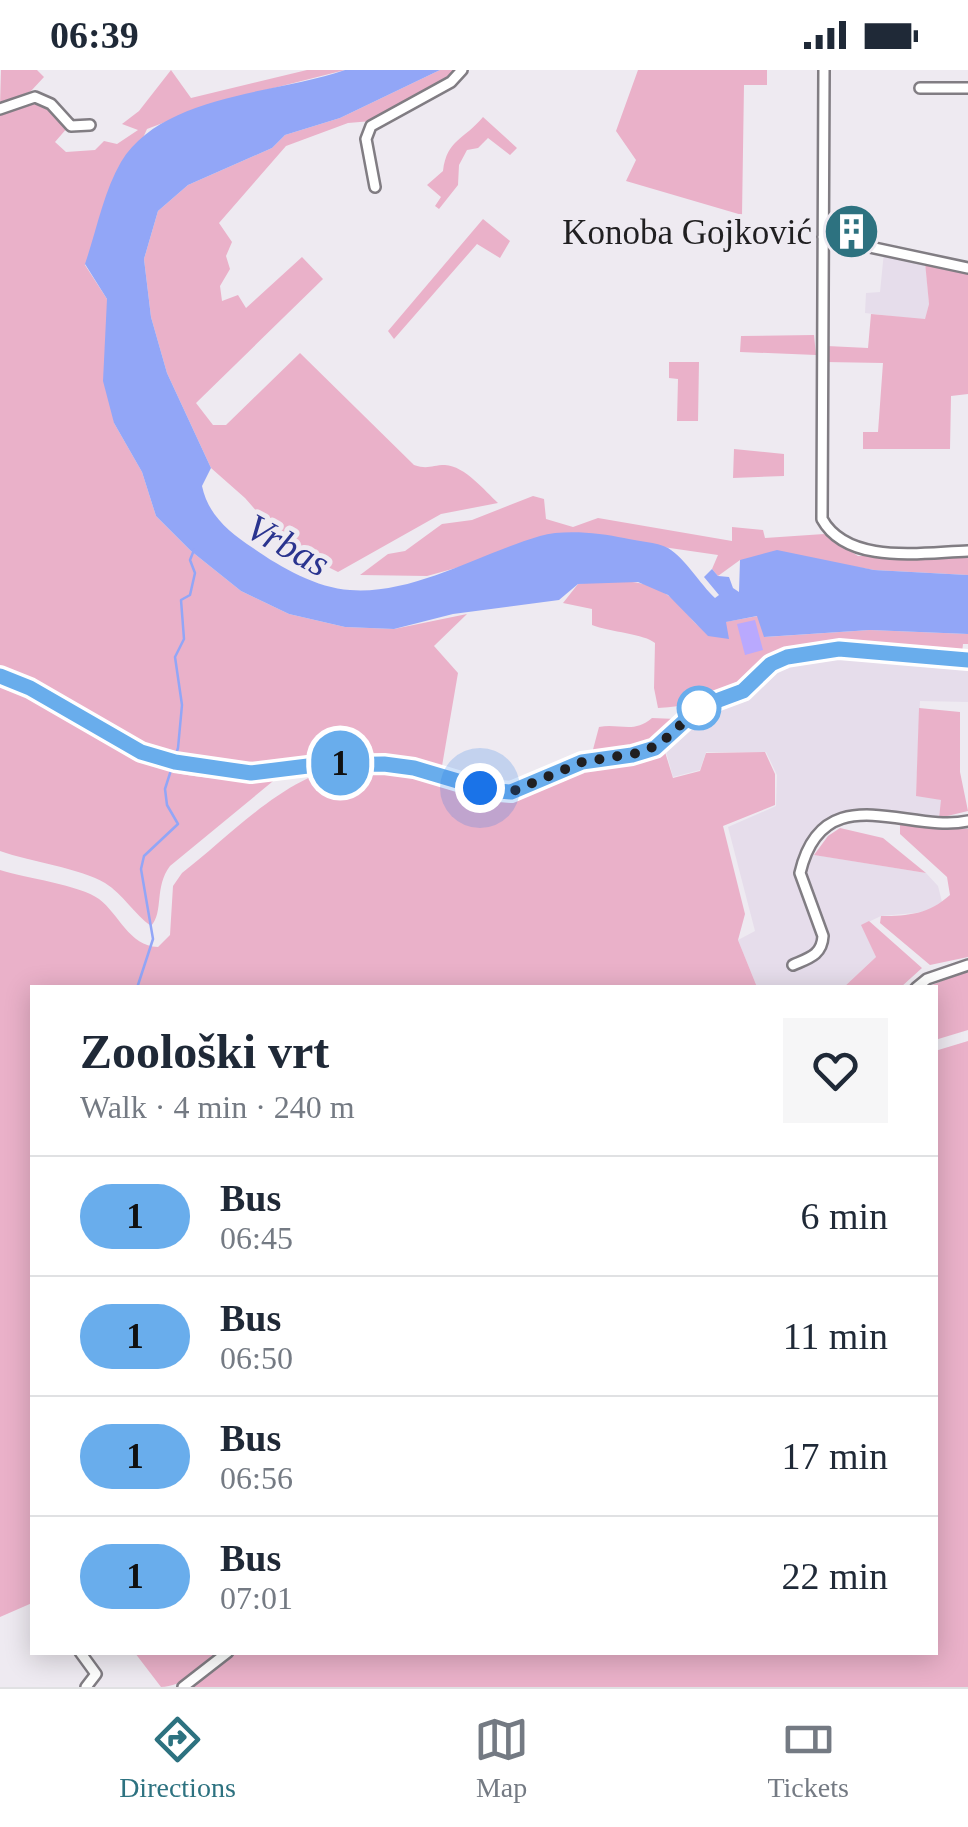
<!DOCTYPE html>
<meta charset="utf-8">
<style>
body{margin:0;font-family:Georgia,serif;background:#f6f6f7;color:#1f2937;height:100vh;display:flex;flex-direction:column;font-size:38px;white-space:nowrap}
*{box-sizing:border-box;margin:0}
p{font-size:32px;color:#747a83}
.icon{flex:none;width:55px;height:55px;fill:none;stroke:currentColor;stroke-width:2;stroke-linecap:round;stroke-linejoin:round}
.map{position:relative;flex:1;overflow:hidden}
.side{position:absolute;left:30px;top:915px;width:908px;height:670px;display:flex;flex-direction:column;background:#fff;border-radius:0px;box-shadow:0 5px 25px #0003}
.side>*{flex:none}
.badge{padding:0 20px;border-radius:32px;font-size:35px;line-height:65px}
.you{position:absolute;width:50px;height:50px;margin:-25px;border:8px solid #fff;border-radius:50%;background:#1a73e8;box-shadow:0 0 0 15px #1a73e833}
.map>.badge{position:absolute;translate:-50% -50%;box-shadow:0 0 0 5px #fff}
.round{display:grid;place-items:center;flex:none;width:105px;height:105px;border-radius:0px;background:#f6f6f7}
.summary{display:flex;align-items:center;justify-content:space-between;height:170px;padding:0 50px}
h1{font-size:48px;font-weight:600;line-height:75px}
ul{padding:0;list-style:none}
li{display:flex;align-items:center;gap:30px;height:120px;padding:0 50px;border-top:2px solid #e0e1e3}
li div{flex:1}
li b{display:block;font-size:38px}
li em{font-style:normal}
li .badge{min-width:110px;font-weight:700;text-align:center}
.status{display:flex;justify-content:space-between;align-items:center;height:70px;padding:0 50px;background:#fff;direction:ltr}
.status svg{height:28px;fill:currentColor}
.menu{display:flex;justify-content:space-around;align-items:center;height:140px;border-top:2px solid #e0e1e3;background:#fff;font-size:28px;color:#747a83}
.menu a{display:grid;justify-items:center;gap:5px}
.menu .on{color:#2d7280}
.map>svg:first-child{display:block}
.built{fill:#e6ddeb}
.green{fill:#eab1c9}
.water{fill:#92a6f7}
.lines{fill:none;stroke-linecap:round;stroke-linejoin:round}
.stream{stroke:#92a6f7;stroke-width:2.5}
.building{fill:#b9a9fe}
.minor-casing{stroke:#817d83;stroke-width:14}
.minor{stroke:#fff;stroke-width:9}
.line-casing{stroke:#fff;stroke-width:22}
.line{stroke:#69adec;stroke-width:15}
.walk{stroke:#201f21;stroke-width:10;stroke-dasharray:0 18}
.stop-dot{fill:#fff;stroke:#69adec;stroke-width:5}
.labels{text-anchor:middle;stroke-width:10;stroke-linejoin:round;paint-order:stroke}
.poi-label{font-size:35px;fill:#201f21;stroke:#eeeaf1;text-anchor:end}
.water-label{font-size:38px;font-style:italic;fill:#2a348f;stroke:#eeeaf1}
</style>
<div class="status"><b>06:39</b><svg viewBox="0 0 49 12"><path d="M0 12V9h3v3zM5 12V6h3v6zM10 12V3h3v9zM15 12V0h3v12zM26 1h20v11H26zM47 4h2v5h-2z"/></svg></div>
<div class="map">
<svg width="968" height="1617" viewBox="0 0 968 1617">
<rect width="100%" height="100%" fill="#eeeaf1"/>
<path class="built" d="M884,182l41,8 4,44 -4,16 -60,-7 1,-20 14,-1z
M839,579l129,11v42l-48,-1 -4,94 26,5 -4,21 -77,-8 -34,14 -18,27 117,19 12,13 4,16 -17,10 -44,4 -19,9 14,32 -32,30h-87l-19,-47 17,-9 -27,-104 48,-21 1,-31 -11,-23h-60l-6,18 -27,7 -10,-36 27,-27 45,-16 36,-34z"/>
<path class="green" d="M1,0h36l7,7 -13,14 -31,15z
M171,0l20,28 116,-28h38l-127,32 -71,27 -62,136 22,34 7,124 28,49 14,44 35,35 50,40 48,23 56,13 49,2 73,-15 -33,32 24,27 -16,93 -81,-13 -95,15 -88,-11 -43,-15 -22,-18 -77,-41 -36,-13v-557c43,-5 29,-24 68,14l-13,15 11,10 29,-2 9,-9 13,3 21,-14 -16,-6 17,-13z
M440,0h17l-11,11 -74,40 -24,2 -62,23 -67,77 13,19 -6,14 4,13 -10,17 2,15 16,-6 8,13 56,-51 21,22 -127,124 17,22h13l74,-72 114,112c14,5 18,0 31,0 20,1 40,26 53,38l-57,11 -103,58 -50,-25 -43,-49 -34,-30 -44,-95 -16,-56 -7,-58 14,-48 30,-26 84,-37 13,-13 55,-17z
M638,0h129v15h-23l-2,130 -116,-34 10,-21 -20,-29z
M483,47l34,31 -7,7 -22,-17 -10,10 -11,2 -8,15 -1,20 -19,24 -4,-3 6,-9 -14,-12 16,-14c4,-32 21,-31 40,-54z
M483,149l27,22 -10,17 -23,-14 -83,95 -6,-8z
M925,192l43,10v122l-17,2 -1,53h-87v-17h15l5,-69 -57,-1 1,-16 41,2 3,-34 54,5 4,-15z
M814,265l2,20 -76,-3 1,-16z
M669,292h30l-1,59h-21l1,-42 -9,-1z
M734,379l50,5v22l-51,2z
M533,426l11,3 2,20 27,8 25,-9 134,23v-14l31,3 2,8 59,-4 34,22 110,-1v20l-94,-5 -48,-8 -86,-2 -22,16 -6,-7 6,-14 -62,-9 -182,17 -47,13 -67,-1 28,-21 17,-3 37,-27 30,-4z
M604,510c22,1 43,1 62,14 26,17 25,39 62,44l-3,-16 33,-6 7,21 105,-7 98,4v10h-5l-1,9c-57,-8 -132,-21 -187,1 -15,7 -21,24 -34,32 -24,13 -56,21 -83,22l-4,-20 1,-45c-10,-9 -45,-11 -63,-18v-16l-29,-6 15,-19z
M0,613c57,21 104,66 163,86 35,12 78,10 115,8l-108,89c-16,21 -6,46 -19,60 -17,-12 -28,-32 -46,-43 -25,-15 -74,-21 -105,-32z
M919,638l41,4v60l8,39 -29,7 2,-18 -25,-4z
M652,648l24,1 -25,26 -60,12 8,-30c20,-4 35,7 53,-9z
M665,682l8,26 27,-7 6,-18 59,-1 10,22v31l-52,21 22,88 -7,26 19,47 -725,1v615l-32,14v-747c25,8 80,15 99,29 20,15 30,47 59,48l12,-12 3,-49 9,-13c50,-38 107,-103 173,-108 45,-3 84,25 126,31 42,6 71,-19 110,-28 26,-6 49,-6 74,-16z
M900,754l68,5v128l-38,8 -50,-42 1,-7c28,0 48,-2 69,-21l-3,-18 -47,-43z
M840,758l43,10 43,35 -112,-18 14,-19z
M869,851l53,47 -21,19h-57l32,-30 -15,-32z
M968,900v60l-33,10v-52h-10z
M968,971v646h-775l44,-35h698v-601z
M135,1583h82c-14,14 -35,34 -56,34z"/>
<path class="water" d="M345,0h95l-100,48 -55,17 -13,13 -84,37 -30,26 -14,48 7,58 16,56 44,95 -9,18c6,29 27,46 51,62 27,19 64,40 97,42 63,5 131,-37 190,-54 24,-7 60,-3 84,2 12,3 33,4 44,10 18,11 32,36 47,50l4,-3 -15,-18 8,-8 6,7 11,1 4,11 6,4 1,-32 37,-10 97,20 94,5v59l-98,-4 -106,7 -7,-21 -31,6 3,17 -21,-3 -40,-41 -30,-13 -60,2 -19,16 -106,14 -59,15 -49,-2 -56,-13 -48,-23 -50,-40 -35,-35 -14,-44 -28,-49 -11,-42 4,-82 -22,-35c11,-32 19,-73 36,-102 41,-68 155,-68 224,-92z"/>
<g class="lines">
<path class="stream" d="M137,918l16,-49 -12,-70 3,-13 34,-32 -11,-19 -2,-16 13,-41 4,-43 -7,-48 9,-18 -3,-39 9,-5 5,-22 -5,-13 4,-10"/>
</g>
<path class="building" d="M755,550l8,30 -18,5 -8,-31z"/>
<g class="lines">
<defs>
<path id="minor" d="M824,0l-2,449c26,47 102,33 146,32
M920,18h48
M0,39l35,-12 16,7 20,22 19,-1
M375,117l-9,-48 5,-13 80,-44 11,-12
M823,167l145,31
M0,606l31,12 110,64 34,11 76,10 65,-8 68,-1 30,4 74,23 23,1 71,-30 51,-7 22,-7 46,-41 42,-16 28,-27 16,-7 52,-8 129,11
M793,895c16,-7 29,-10 30,-29l-23,-63c23,-98 108,-39 168,-52
M916,918l11,-9 41,-14
M80,1582l16,22 -10,13
M183,1617l45,-35"/>
</defs>
<use href="#minor" class="minor-casing"/>
<use href="#minor" class="minor"/>
</g>
<g class="lines">
<defs>
<path id="line" d="M0,606l30,12 111,64 34,10 76,11 65,-8 68,-1 30,4 74,22 23,2 71,-30 50,-7 23,-7 45,-41 43,-16 28,-27 16,-7 52,-8 129,11"/>
</defs>
<use href="#line" class="line-casing"/>
<use href="#line" class="line"/>
<path class="walk" d="M480,718l31,4 71,-30 62,-10 19,-11 36,-33"/>
</g>
<defs>
<symbol id="building-disc" viewBox="-11 -11 22 22"><circle r="9.5" fill="#2d7280" stroke="#eeeaf1"/><path d="M-4-6H4V6H1V3H-1V6H-4ZM-2.5-4.3h1.7v1.8h-1.7ZM.8-4.3h1.7v1.8H.8ZM-2.5-1h1.7V.8h-1.7ZM.8-1h1.7V.8H.8Z" fill="#fff"/></symbol>
</defs>
<g fill-rule="evenodd">
<use href="#building-disc" x="820" y="130" width="63" height="63"/>
</g>
<circle class="stop-dot" cx="699" cy="638" r="20"/>
<g class="labels">
<g class="poi-label">
<text x="812" y="174">Konoba Gojković</text>
</g>
<g class="water-label">
<text transform="translate(288 475) rotate(29)" y="13">Vrbas</text>
</g>
</g>
</svg>
<div class="you" style="left:480px;top:718px"></div>
<b class="badge" style="left:340px;top:693px;background:#69adec;color:#111">1</b>
<section class="side">
<div class="summary"><div><h1>Zoološki vrt</h1><p>Walk · 4 min · 240 m</p></div><a class="round"><svg class="icon" aria-label="heart" viewBox="0 0 24 24"><path d="M12 20l-8-8c-3-5 5-10 8-4 3-6 11-1 8 4z"/></svg></a></div>
<ul>
<li><span class="badge" style="background:#69adec;color:#111">1</span><div><b>Bus</b><p>06:45</p></div><em>6 min</em></li>
<li><span class="badge" style="background:#69adec;color:#111">1</span><div><b>Bus</b><p>06:50</p></div><em>11 min</em></li>
<li><span class="badge" style="background:#69adec;color:#111">1</span><div><b>Bus</b><p>06:56</p></div><em>17 min</em></li>
<li><span class="badge" style="background:#69adec;color:#111">1</span><div><b>Bus</b><p>07:01</p></div><em>22 min</em></li>
</ul>
</section>
</div>
<nav class="menu">
<a class="on"><svg class="icon" aria-label="directions" viewBox="0 0 24 24"><path d="M12 3l9 9-9 9-9-9zM9 14v-3h6M13 9l2 2-2 2"/></svg>Directions</a>
<a><svg class="icon" aria-label="map" viewBox="0 0 24 24"><path d="M3 6l6-2 6 2 6-2v14l-6 2-6-2-6 2zM9 4v14M15 6v14"/></svg>Map</a>
<a><svg class="icon" aria-label="tickets" viewBox="0 0 24 24"><path d="M3 7h18v10H3zM15 7v10"/></svg>Tickets</a>
</nav>
